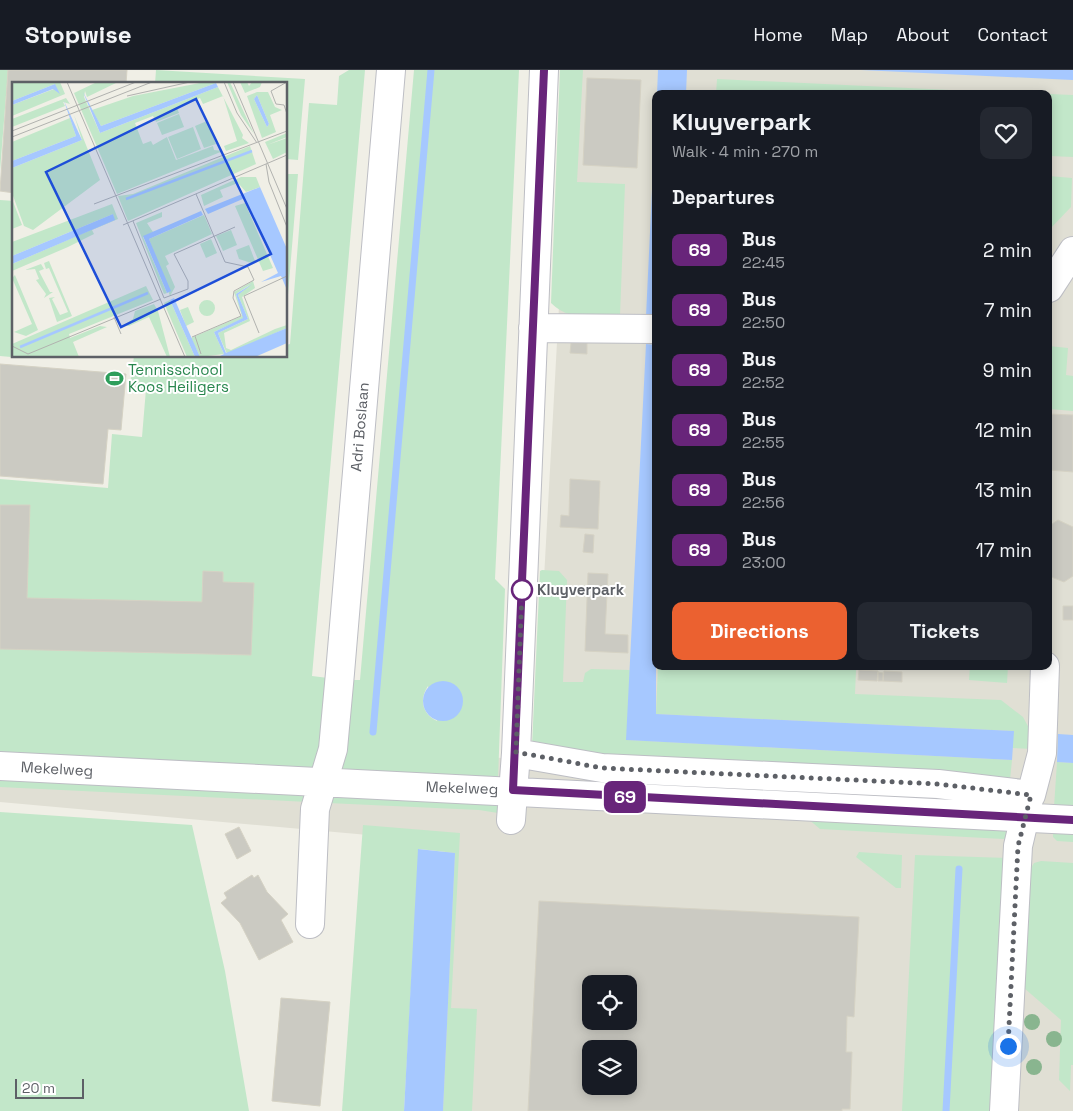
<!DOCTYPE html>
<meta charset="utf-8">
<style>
body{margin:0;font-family:"Space Grotesk",sans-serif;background:#242831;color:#f1f3f6;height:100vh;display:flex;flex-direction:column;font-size:19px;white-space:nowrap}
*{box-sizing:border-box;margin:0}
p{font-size:16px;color:#9ea1a6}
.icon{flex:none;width:28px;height:28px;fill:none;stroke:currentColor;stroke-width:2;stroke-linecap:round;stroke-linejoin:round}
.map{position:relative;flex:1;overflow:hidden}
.panel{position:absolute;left:652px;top:20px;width:400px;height:580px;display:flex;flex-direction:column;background:#171b24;border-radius:10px;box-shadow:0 2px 12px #0003}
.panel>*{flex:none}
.badge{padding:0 10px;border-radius:8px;font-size:18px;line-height:32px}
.fabs{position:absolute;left:582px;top:905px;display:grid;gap:10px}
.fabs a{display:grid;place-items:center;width:55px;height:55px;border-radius:10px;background:#171b24;box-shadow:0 2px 12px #0003;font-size:25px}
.scale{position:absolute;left:15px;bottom:12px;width:69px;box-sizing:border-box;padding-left:5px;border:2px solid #5d6066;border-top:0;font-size:14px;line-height:18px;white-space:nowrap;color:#5d6066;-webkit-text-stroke:4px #fff;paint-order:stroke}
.you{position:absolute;width:25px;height:25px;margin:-12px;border:4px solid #fff;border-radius:50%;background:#1a73e8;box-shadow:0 0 0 8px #1a73e833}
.map>.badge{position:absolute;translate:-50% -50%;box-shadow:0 0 0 2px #fff}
h2{padding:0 20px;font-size:19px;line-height:45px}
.round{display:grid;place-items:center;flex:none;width:52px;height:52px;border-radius:10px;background:#242831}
.summary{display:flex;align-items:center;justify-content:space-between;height:85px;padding:0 20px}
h1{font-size:24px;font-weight:700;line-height:38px}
.cta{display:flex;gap:10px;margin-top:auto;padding:10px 20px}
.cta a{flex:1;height:58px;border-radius:10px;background:#eb6130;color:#fff;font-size:20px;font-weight:700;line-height:58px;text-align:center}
.cta a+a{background:#242831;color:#f1f3f6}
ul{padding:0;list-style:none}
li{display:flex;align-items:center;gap:15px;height:60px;padding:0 20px}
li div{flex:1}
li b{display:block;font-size:19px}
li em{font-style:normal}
li .badge{min-width:55px;font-weight:700;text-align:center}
header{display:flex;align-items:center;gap:30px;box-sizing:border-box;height:70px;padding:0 25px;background:#171b24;border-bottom:1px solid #363941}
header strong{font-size:24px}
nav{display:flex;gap:28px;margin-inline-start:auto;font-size:18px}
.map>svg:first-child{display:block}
.education{fill:#e0dfd4;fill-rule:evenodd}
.green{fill:#c2e7c9;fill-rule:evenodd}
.water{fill:#a6c8ff}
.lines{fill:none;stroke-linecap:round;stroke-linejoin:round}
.stream{stroke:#a6c8ff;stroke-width:7}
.building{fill:#cbcac2;stroke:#d5d2c4;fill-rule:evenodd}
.minor-casing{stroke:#bdbec4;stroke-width:30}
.minor{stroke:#fff;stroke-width:28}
.tree{fill:#89b58f}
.line-casing{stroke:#fff;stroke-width:11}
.line{stroke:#68257a;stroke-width:8}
.walk{stroke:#5d6066;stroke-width:5;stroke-dasharray:0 9}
.stop-dot{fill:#fff;stroke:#68257a;stroke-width:2.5}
.labels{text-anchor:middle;stroke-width:4;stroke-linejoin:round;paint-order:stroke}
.leisure-label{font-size:15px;fill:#27864d;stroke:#fff;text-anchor:start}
.street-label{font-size:15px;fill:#5d6066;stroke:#fff}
.stop-label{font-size:15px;font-weight:bold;fill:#5d6066;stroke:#fff;text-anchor:start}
.inset-river{fill:none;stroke:#a6c8ff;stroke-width:2.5}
.inset-road{fill:none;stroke:#b1b2af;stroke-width:1}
.view{fill:#1d4ed8;fill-opacity:0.15;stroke:#1d4ed8;stroke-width:2.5}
.inset-edge{fill:none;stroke:#5d6066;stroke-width:2.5}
</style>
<header>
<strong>Stopwise</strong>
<nav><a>Home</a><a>Map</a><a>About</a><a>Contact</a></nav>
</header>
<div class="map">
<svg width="1073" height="1041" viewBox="0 0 1073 1041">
<rect width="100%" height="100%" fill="#f0efe6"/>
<path class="education" d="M572,0h501v1041h-642l15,-269 -446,-40v-76l534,34zM656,24h393v572h-393zM591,914h38v37h-38zM591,979h38v37h-38z"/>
<path class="green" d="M0,0h8l-8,101z
M156,0l149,9 -7,81 -12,-1v-75h-131z
M349,0h16l-53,606 16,2 -5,56 -7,36 -316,-16v-275l108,9 4,-54 30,3 4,-48 -16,-2 4,-31h152v-11l4,-1 19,-241 28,2 2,-29z
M414,0h105l-24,509 10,10 -7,190 -165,-8 18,-91h9zM428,616l9,35c-15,-7 -18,-22 -9,-35z
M560,0h23l-6,112 48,2 -5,132c-24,1 -50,6 -69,-13z
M717,9l318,15h-319z
M1049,24l24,1v62l-24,-1z
M286,104h12l-12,145z
M1049,106l23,2 -1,29 -22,23z
M0,130l14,1v155l8,2 -22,-2z
M1049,276l19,2 -2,27 7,1v35l-24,-2z
M542,500l17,1 8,9 -4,102h20l2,-9 6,-4 39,1 -3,70 385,20 -2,20 -404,-19 -74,-15 8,-175z
M658,596h141v3l9,1 1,-3 47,3 -1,24 146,6 22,17 8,15 3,17 -22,-1 1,-17 -357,-17z
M970,596h38l-1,17 -38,-3z
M1057,692l16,1v44h-19z
M0,708l308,15v9l-308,-15z
M328,724l170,9v10l-19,-3 -151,-7z
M0,742l192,13 33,146 24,140h-249z
M807,748l203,10 -3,10 -4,1 -183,-10z
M363,755l97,8 -9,175 26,1 -5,102h-29l12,-258 -36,-4 -15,262h-62z
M1053,760l20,1v11l-16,-1 -4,-4z
M859,782l43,3 -1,33h-5l-40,-31z
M915,785l93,3 -16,253h-90z
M1041,791l32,2v202h-2l-1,26 -11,-11 2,-60 -37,-32 5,-117 5,-8z"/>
<path class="water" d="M658,0h29l-1,24h-29z
M861,0h212v10z
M656,36v210h-10z
M646,274l10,1v369l358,17 -2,29 -386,-20z
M423 631a20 20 0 1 1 40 0a20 20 0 1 1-40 0Z
M1058,664l15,1v28l-16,-1z
M418,779l37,4 -12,258h-39z"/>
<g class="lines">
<path class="stream" d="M373,662l58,-662
M946,1041l13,-242"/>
</g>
<path class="building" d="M8,0h119l-1,14h-112v109l-14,-2z
M587,8l54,2 -4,88 -54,-3z
M571,273h16v11l-17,-1z
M0,294l126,10 -5,56 -13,-1 -5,55 -103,-8z
M1049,344l24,1v57l-24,-2z
M570,409l30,2 -2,48 -38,-2 1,-12 8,1z
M0,435h30l-3,93 175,4 1,-31 20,1v10l31,1 -3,72 -251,-6z
M1058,450l15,7v49l-9,6 -15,-6v-50z
M585,464l9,1 -1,18 -10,-1z
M588,503l20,1 -3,60 23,1v18l-43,-2z
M1063,536h10v14h-10z
M859,600l19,1 -1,10 -19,-1z
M884,601l18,1v10l-19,-1z
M878,602l5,1v8h-5z
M239,757l12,24 -14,8 -12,-25z
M252,805l2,3 4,-3 9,17 21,22 -7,6 12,22 -34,18 -19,-37 -19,-20 6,-5 -3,-5z
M539,831l320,16 -5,100 -7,-1 -1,36h6l-2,57h-8v2h-314zM591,914h38v37h-38zM591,979h38v37h-38z
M281,928l49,4 -10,104 -48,-5z"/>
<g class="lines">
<defs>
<path id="minor" d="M1049,218l24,-37
M533,258l123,1
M516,683l86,15 336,16 93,11 11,-42 3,-87
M0,696l1073,54
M511,750l5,-67 28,-683
M310,854l5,-115 18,-60 7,-76 51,-603
M1004,1041l14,-265 11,-47"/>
</defs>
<use href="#minor" class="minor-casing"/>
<use href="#minor" class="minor"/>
</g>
<g class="tree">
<circle cx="1032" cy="952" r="8"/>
<circle cx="1054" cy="969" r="8"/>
<circle cx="1034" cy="997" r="8"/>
</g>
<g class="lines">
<defs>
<path id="line" d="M544,0l-31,720 560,30"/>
</defs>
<use href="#line" class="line-casing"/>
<use href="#line" class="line"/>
<path class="walk" d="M522,520l-6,162 86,16 336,16 93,11 -13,51 -10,200"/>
</g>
<defs>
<symbol id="stadium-bare" viewBox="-9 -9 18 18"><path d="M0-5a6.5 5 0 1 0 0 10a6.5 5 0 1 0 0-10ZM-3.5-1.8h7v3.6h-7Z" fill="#2e9e5b" stroke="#fff" stroke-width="2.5" paint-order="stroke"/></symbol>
</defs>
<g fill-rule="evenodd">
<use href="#stadium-bare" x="102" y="296" width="25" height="25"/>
</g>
<circle class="stop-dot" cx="522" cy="520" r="10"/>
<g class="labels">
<g class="leisure-label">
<text x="128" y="305">Tennisschool<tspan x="128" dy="17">Koos Heiligers</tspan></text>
</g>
<g class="street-label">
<text transform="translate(360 357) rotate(-85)" y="5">Adri Boslaan</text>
<text transform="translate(57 699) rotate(3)" y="5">Mekelweg</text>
<text transform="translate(462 718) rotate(2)" y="5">Mekelweg</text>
</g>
<g class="stop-label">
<text x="537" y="525">Kluyverpark</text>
</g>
</g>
<g transform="translate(12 12)">
<rect width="275" height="275" fill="#f0efe6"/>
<path d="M0,0h48l5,12 -53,22v-11l42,-16 1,-5 -43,17zM85,0h21l-31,15 -2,-6 -1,6 16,36 118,-46 25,48 -1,3 7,5 -23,8 -2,-5 13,-5 -14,-45 -20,8 -3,-6 -23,10 2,5 -23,9 -3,-6 -18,7 8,21 8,-3 2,4 14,-8 9,23 37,-14 1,4 9,1 -106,43 -43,-101zM193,0l11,1 -115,43 -9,-16 41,-14zM215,0h3l24,52 -13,-19zM228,0h7l2,4 3,-4h10l-2,5 -15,6zM245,10h11l7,15 7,3 -12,5 6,17 -14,6 -15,-42zM245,13l12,29 -2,3 -13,-28zM54,16l4,6 -7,-2 2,4 -53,21v-8zM167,32l5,13 -22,8 -5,-12zM62,33l26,65 -67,50 -9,-4 -12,-33v-25l70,-28zM58,36l6,18 -64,25v-19zM195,39l9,23 -12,4 -9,-22zM181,45l8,22 -24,10 -9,-22zM275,51v4l-20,8 20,-7v14l-14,7 -8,-17zM238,64l6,18 -128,57 -10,-25 15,-2zM229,95h15l4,10 -14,5 -8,-9 -18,7 3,7 -19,9 -3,-11zM0,117l10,26 -10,4zM233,121l28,65 -10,3 -28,-65zM100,122l6,15 -26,11 2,4 -26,13 -56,24v-7l102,-44 -1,-6 -101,42v-14zM150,130v5l-15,6 6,9 -10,5 24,56 -3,1 -28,-71zM192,133l8,19 -47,22 4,8 -3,2 9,21 -5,9 -21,-57zM219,148l6,15 -14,6 -7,-15zM199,157l6,14 -11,5 -6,-14zM237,163l6,16 -4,2 -12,-4 -3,-9zM37,179l23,55 -15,6 -8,-24 6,-1 -3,2 8,16 8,-3 -19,-44 -3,1 -2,-6zM29,182l3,5 -5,2 2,4 9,17h3l-9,6 2,-4 -10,-14 3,-1 -4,-10 -10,1zM3,193l23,55 -12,6 -12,-4 18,-8 -20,-46zM241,199l2,7 -13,9 8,24 -26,12 2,15 5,2 44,-21 12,-4v3l-60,26 -9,-21 30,-14 -10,-24 13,-11 -15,10 8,24 -30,14 10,22 -24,3 -9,-19 51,-22 -8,-24zM134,204l7,14 -84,34 1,4 30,-12 7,1 -34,15 6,15h-67v-13zM187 226a8 8 0 1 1 16 0a8 8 0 1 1-16 0ZM158,218l25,57h-8l-23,-54zM142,222l4,7 12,46h-3l-18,-40 -20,9 -5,-1 9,-6 2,-8zM176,225l6,15 -8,4 -6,-16z" fill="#c2e7c9" fill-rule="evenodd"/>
<path d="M204,1l2,4 -118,46 -17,-41 18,34zM43,2l5,10 -7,-5 -41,16v-4zM245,13l12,29 -2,3 -13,-28zM52,19l18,39 -70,28v-7l64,-25zM248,105l27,62v41l-6,-14 -20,6 17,-9 -33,-75 -37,16 -3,-5zM189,129l2,4 -54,24 22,52 -4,2 -24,-57zM101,132l2,6 -103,44v-8zM240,202l-14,11 10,24 -30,14 8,20 61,-25v15l-32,14h-37l6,-3 -10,-22 29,-14 -7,-24zM162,216l26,59h-5l-25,-57z" fill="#a6c8ff"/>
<path class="inset-river" d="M114,117l126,-48M8,265l128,-54"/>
<path class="inset-road" d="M55,0l118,275M212,0l13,31 20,30M221,0l54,127M275,0l-16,9 5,13 8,1 3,9M115,14l63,-14M0,49l124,-49M0,55l140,-55M254,82l3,18 18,45M82,122l193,-73M121,139l31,77 24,-9v-8l-14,-27 61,-27M111,143l164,-70M102,235l7,17M247,251l-15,-37 43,-20M183,254l6,18M180,255l49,-21 -8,-18 1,-7 20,-11 -6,-13 -23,-5 -29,-68M0,264l16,8 133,-55"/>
<path class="view" d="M184,17l75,155 -150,73 -75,-155z"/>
<rect width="275" height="275" class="inset-edge"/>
</g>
</svg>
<div class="fabs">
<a><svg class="icon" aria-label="locate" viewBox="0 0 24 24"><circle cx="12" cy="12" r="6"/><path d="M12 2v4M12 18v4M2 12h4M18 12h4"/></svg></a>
<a><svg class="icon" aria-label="layers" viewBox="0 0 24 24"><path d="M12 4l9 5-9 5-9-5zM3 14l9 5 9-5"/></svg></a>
</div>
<div class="scale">20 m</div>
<div class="you" style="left:1008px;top:976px"></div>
<b class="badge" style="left:625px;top:727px;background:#68257a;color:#fff">69</b>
<section class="panel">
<div class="summary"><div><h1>Kluyverpark</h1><p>Walk · 4 min · 270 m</p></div><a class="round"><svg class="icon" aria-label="heart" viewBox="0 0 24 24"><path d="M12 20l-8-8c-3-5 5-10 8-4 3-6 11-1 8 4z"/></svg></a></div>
<h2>Departures</h2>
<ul>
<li><span class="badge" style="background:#68257a;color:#fff">69</span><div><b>Bus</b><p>22:45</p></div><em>2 min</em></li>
<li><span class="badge" style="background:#68257a;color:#fff">69</span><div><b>Bus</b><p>22:50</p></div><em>7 min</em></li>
<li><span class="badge" style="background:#68257a;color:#fff">69</span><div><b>Bus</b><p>22:52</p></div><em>9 min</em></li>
<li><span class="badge" style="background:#68257a;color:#fff">69</span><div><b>Bus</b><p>22:55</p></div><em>12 min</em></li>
<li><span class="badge" style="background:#68257a;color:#fff">69</span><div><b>Bus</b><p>22:56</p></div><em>13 min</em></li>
<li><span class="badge" style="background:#68257a;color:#fff">69</span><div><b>Bus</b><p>23:00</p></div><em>17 min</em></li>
</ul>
<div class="cta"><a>Directions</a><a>Tickets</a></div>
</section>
</div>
